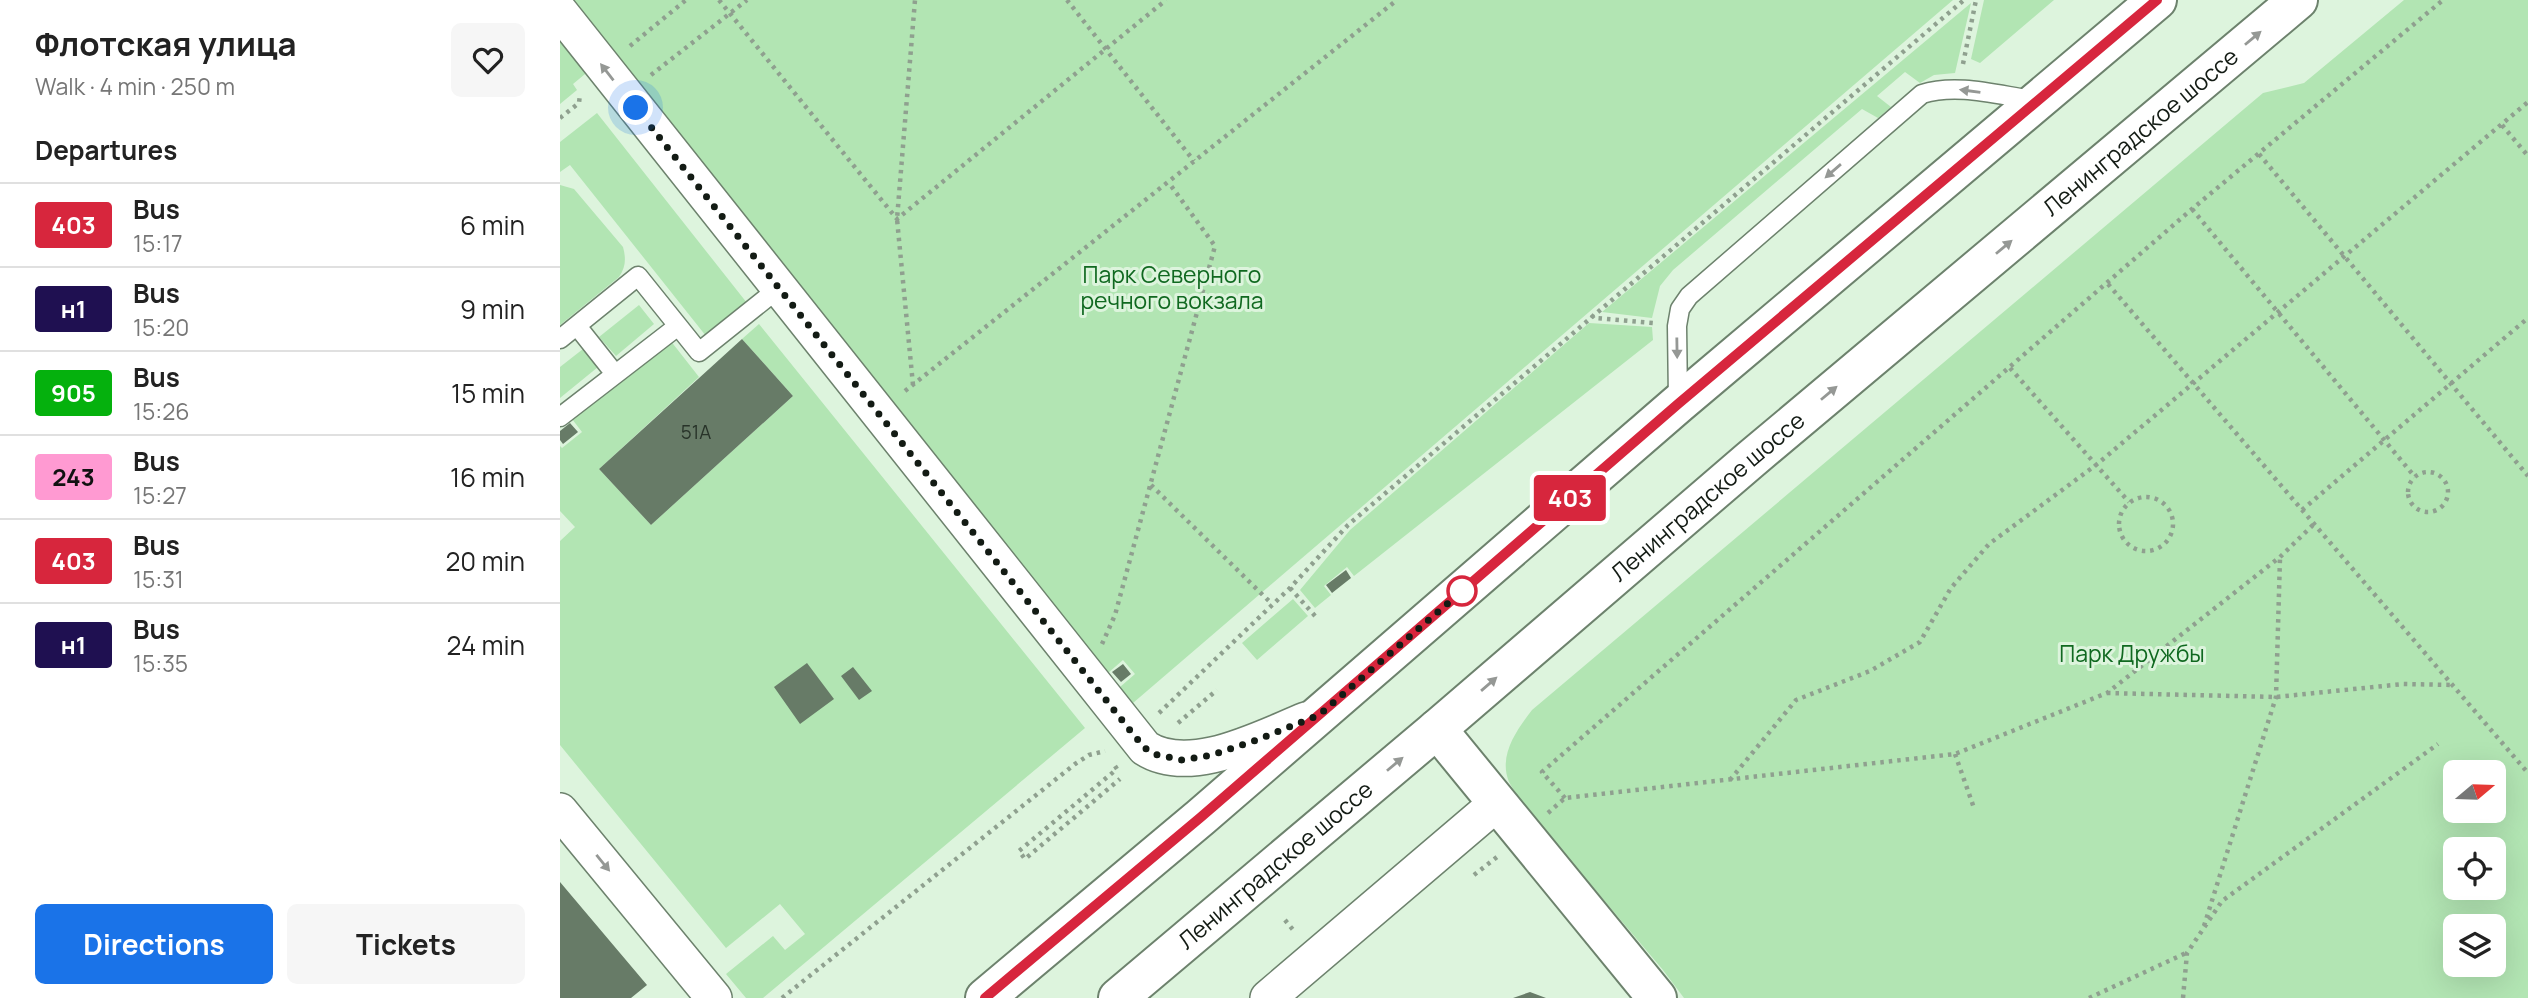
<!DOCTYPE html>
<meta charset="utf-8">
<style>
body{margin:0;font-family:Manrope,sans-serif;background:#f6f6f6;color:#222;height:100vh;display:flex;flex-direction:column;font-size:26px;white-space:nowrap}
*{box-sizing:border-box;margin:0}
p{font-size:23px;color:#767676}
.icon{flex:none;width:38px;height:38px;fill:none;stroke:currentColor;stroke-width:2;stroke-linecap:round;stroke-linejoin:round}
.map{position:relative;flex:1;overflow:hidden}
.side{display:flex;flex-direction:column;background:#fff;width:560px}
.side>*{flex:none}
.badge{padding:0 14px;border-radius:5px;font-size:24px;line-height:46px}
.needle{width:46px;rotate:71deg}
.controls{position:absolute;left:1883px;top:760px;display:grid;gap:14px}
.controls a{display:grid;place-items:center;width:63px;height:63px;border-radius:10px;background:#fff;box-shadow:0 7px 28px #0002;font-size:35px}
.you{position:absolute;width:35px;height:35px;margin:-18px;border:5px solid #fff;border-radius:50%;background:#1a73e8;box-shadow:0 0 0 10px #1a73e833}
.map>.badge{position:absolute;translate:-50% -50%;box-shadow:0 0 0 4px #fff}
h2{padding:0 35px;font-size:26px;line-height:63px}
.round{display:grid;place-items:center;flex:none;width:74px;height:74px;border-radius:10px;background:#f6f6f6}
.headline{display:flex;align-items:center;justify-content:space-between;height:119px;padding:0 35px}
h1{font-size:33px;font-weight:700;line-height:52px}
.cta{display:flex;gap:14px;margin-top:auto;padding:14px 35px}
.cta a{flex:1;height:80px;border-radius:10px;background:#1a73e8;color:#fff;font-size:28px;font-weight:700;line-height:80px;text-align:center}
.cta a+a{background:#f6f6f6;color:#222}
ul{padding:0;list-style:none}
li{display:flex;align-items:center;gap:21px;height:84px;padding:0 35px;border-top:2px solid #e0e0e0}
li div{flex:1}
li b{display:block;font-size:26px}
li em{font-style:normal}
li .badge{min-width:77px;font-weight:700;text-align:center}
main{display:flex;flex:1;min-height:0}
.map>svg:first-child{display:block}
.green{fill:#b2e5b3;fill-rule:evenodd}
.building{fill:#677b67}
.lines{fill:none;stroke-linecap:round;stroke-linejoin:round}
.lane-casing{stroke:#6d826d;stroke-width:21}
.street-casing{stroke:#6d826d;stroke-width:38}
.secondary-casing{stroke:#6d826d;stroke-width:42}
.primary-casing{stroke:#6d826d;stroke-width:42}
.path{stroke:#8fa08f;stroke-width:4.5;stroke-dasharray:3.5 5;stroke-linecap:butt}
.lane{stroke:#fff;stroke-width:18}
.street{stroke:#fff;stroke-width:35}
.secondary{stroke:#fff;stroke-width:38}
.primary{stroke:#fff;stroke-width:38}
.oneway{fill:#959895}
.line-casing{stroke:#fff;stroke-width:16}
.line{stroke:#d7263d;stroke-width:10}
.walk{stroke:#131b14;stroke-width:7;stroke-dasharray:0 12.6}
.stop-dot{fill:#fff;stroke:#d7263d;stroke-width:3.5}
.labels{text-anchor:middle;stroke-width:6;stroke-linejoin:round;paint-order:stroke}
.number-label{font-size:19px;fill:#283329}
.street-label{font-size:23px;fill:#131b14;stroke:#ddf4dd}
.park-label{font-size:23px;fill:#106920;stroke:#ddf4dd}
</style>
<main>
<section class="side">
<div class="headline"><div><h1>Флотская улица</h1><p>Walk · 4 min · 250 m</p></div><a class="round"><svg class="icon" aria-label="heart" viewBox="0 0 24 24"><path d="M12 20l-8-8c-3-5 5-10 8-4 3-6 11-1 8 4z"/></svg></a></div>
<h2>Departures</h2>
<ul>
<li><span class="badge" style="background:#d7263d;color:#fff">403</span><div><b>Bus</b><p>15:17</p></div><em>6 min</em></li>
<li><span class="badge" style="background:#1f1051;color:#fff">н1</span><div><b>Bus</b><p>15:20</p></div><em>9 min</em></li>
<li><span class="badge" style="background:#05b10d;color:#fff">905</span><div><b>Bus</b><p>15:26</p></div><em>15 min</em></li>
<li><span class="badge" style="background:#ff9ad2;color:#111">243</span><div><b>Bus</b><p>15:27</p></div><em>16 min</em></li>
<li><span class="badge" style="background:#d7263d;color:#fff">403</span><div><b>Bus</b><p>15:31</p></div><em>20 min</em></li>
<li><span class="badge" style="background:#1f1051;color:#fff">н1</span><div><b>Bus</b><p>15:35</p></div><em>24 min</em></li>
</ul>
<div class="cta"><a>Directions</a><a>Tickets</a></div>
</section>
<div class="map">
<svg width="1968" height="998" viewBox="0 0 1968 998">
<rect width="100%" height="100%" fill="#ddf4dd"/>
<path class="green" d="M0,0h1393l-820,703 -13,-16 15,-13 -12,-14 -15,13 -500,-618 -35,29 4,6 -17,14z
M1424,0h70l-74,63 -9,-4z
M1844,0h124v998h-844l-21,-28 -139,-164c-4,-8 -11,-16 -15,-24 -11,-27 8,-52 23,-72l731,-617 41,-10zM1895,772h39v38h-39zM1895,849h39v38h-39zM1895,926h39v38h-39z
M1411,3l-16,70 -21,2 -14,8 -15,-11 -28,24 14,11 -13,11 -16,-9 -189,161 -13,16 -8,32 -50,-6z
M37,113l150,190 -41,33 -136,-171 -10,7v-30z
M0,185l14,4 49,58c3,11 3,20 -4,30l-59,48z
M79,305l15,19 -38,32 -17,-19z
M1029,323l63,4 1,13 -299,236 -7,-9 -23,19 7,9 -16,13 -15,-18 50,-60z
M199,324l326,404 -322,270h-17l-20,-24 47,-38 12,14 20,-16 -25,-30 -54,44 -166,-203v-204l15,-14 -15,-16v-65l2,2 20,-16 -10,-13 98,-79 29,37 -100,92 52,56 142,-129 -51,-57z
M23,349l15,18 -38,31v-31z
M733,599l15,17 -51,44 -15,-17z"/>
<path class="building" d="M182,339l51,57 -142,129 -52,-56z
M10,423l8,9 -15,12 -3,-4v-9z
M786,570l5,8 -19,15 -6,-8z
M247,663l27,36 -34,25 -26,-37z
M563,664l8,10 -10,8 -9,-10z
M293,667l19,24 -13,9 -18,-24z
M0,882l87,103 -16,13h-71z
M970,992l16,6h-33z"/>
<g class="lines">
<defs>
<path id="lane" d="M17,326l38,48
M0,339l78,-63 61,76 80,-64
M1118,400l-1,-74 3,-17 9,-13 233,-202c35,-11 75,1 111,6
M0,417l118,-91"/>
<path id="street" d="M0,12l585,736c45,29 116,-10 161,-28
M0,811l154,187
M708,998l229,-195"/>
<path id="secondary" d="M877,729l220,269"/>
<g id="primary">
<path d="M425,998l216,-181 477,-413 479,-404"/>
<path id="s1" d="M558,998l319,-269 313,-269 548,-460"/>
</g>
</defs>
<use href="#lane" class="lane-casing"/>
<use href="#street" class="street-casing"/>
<use href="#secondary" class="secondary-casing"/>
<use href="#primary" class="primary-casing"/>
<path class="path" d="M159,0l178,219 269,-219
M507,0l127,161
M70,46l56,-46
M1403,64l13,-64
M91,75l96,-75
M0,118l19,-15 1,-9
M1942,125l26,31
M1699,154l269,322
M1632,209l223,268
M1548,284l420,489
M1031,315l4,3 58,5
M1450,368l119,134
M353,385l-16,-166 18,-219
M345,391l492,-391
M1848 492a20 20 0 1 1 40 0a20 20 0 1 1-40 0Z
M591,485l121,119
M1559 524a27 27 0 1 1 54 0a27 27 0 1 1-54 0Z
M1742,510l226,-192
M730,588l26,29
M542,644l13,-29 100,-369 -46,-63
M1547,693l169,4 127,-13 51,1
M599,713l131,-125 58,-63 616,-525
M618,723l39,-33
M1395,754l19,54
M555,766l2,3 -98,82 6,8 95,-80
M1170,780l66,-80 74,-29 50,-29 31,-54 38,-44 107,-79 432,-363
M1005,798l-23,-26 650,-563 251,-209
M988,813l17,-15 390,-44 152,-61 173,-136 34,-33
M914,875l23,-18
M725,920l9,11
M1644,926l72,-229 4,-139
M222,998l293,-234 14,-9 16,-4
M1529,998l97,-45
M1623,998l4,-45 35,-52 216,-157"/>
<use href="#lane" class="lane"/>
<use href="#street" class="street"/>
<use href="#secondary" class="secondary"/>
<use href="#primary" class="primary"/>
</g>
<defs><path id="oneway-solid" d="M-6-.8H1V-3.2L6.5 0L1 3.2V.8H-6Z" transform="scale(1.75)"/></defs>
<g class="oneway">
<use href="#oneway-solid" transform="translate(1693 38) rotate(-40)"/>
<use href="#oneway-solid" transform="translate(47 72) rotate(-128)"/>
<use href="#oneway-solid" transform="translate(1410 91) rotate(-172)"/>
<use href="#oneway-solid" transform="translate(1273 171) rotate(139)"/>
<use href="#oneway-solid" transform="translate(1444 247) rotate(-40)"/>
<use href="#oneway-solid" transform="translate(1117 348) rotate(89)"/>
<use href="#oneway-solid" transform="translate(1269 393) rotate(-40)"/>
<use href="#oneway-solid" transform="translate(929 684) rotate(-41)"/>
<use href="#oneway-solid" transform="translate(835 764) rotate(-40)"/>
<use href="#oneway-solid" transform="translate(43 863) rotate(51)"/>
</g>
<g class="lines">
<defs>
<path id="line" d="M425,998l216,-181 477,-413 479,-404"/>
</defs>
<use href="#line" class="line-casing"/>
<use href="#line" class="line"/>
<path class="walk" d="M76,108l497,626 12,14 9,6 28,6 30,-5 45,-15 62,-25 143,-124"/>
</g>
<circle class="stop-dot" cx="902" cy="591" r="14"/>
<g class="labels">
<g class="number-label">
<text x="136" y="439">51А</text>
</g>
<g class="street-label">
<text dy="8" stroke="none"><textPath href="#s1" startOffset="1340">Ленинградское шоссе</textPath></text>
<text dy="8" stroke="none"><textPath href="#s1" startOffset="774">Ленинградское шоссе</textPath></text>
<text dy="8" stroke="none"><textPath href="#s1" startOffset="206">Ленинградское шоссе</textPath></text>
</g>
<g class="park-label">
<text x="612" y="283">Парк Северного<tspan x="612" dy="26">речного вокзала</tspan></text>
<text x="1572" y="662">Парк Дружбы</text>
</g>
</g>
</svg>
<div class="controls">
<a><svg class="needle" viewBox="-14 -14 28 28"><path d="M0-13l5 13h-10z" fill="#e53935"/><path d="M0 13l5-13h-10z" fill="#767676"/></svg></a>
<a><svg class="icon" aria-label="locate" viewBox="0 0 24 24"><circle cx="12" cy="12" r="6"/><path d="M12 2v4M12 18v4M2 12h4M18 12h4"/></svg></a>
<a><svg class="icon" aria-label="layers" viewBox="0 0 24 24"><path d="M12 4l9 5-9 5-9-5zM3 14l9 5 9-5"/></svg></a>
</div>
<div class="you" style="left:76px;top:108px"></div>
<b class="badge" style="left:1010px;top:498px;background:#d7263d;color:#fff">403</b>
</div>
</main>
